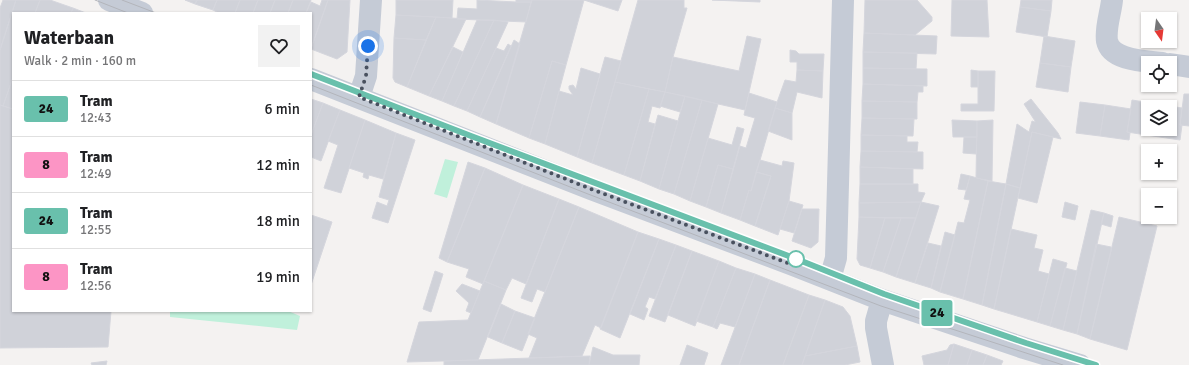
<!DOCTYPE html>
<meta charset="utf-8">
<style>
body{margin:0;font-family:Signika,sans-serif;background:#f2f2f2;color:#202124;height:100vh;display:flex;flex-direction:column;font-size:15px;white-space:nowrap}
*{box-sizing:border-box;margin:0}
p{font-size:13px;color:#757577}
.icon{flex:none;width:22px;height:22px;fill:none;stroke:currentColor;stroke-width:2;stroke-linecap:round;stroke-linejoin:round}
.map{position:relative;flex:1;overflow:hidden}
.drawer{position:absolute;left:12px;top:12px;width:300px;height:300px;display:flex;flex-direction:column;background:#fff;border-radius:0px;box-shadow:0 1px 3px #0004}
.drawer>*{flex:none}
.badge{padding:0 8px;border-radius:3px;font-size:14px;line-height:26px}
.needle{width:26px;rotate:166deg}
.tools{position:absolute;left:1141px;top:12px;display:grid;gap:8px}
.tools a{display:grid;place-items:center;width:36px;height:36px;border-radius:0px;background:#fff;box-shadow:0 1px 3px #0004;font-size:20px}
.you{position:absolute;width:20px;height:20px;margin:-10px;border:3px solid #fff;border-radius:50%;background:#1a73e8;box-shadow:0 0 0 6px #1a73e833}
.map>.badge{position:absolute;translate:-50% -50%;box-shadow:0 0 0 2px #fff}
.round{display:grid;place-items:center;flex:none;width:42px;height:42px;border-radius:0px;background:#f2f2f2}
.head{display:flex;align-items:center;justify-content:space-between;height:68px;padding:0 12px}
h1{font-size:19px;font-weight:700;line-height:30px}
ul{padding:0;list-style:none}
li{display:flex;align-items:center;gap:12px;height:56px;padding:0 12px;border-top:1px solid #e0e0e0}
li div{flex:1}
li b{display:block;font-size:15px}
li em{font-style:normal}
li .badge{min-width:44px;font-weight:700;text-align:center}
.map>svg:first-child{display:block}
.green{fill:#c0f0db}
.building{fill:#d0d2d9;stroke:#d5d6dd}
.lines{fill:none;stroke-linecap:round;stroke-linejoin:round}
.minor{stroke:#c5cbd6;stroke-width:22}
.tram{stroke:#b3b5bb;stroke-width:1}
.line-casing{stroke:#fff;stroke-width:9}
.line{stroke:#69c0ac;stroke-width:6}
.walk{stroke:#49515f;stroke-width:4;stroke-dasharray:0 7.2}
.stop-dot{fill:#fff;stroke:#69c0ac;stroke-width:2}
</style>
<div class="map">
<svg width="1189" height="365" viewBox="0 0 1189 365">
<rect width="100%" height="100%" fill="#f4f2f1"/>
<path class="green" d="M445,159l13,3 -11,36 -13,-4z
M170,311h118l12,5 -3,14 -127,-13z"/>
<path class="building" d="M3,0h13l-16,50v-42z
M16,0h24l-5,13h-22v64l-10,29 -3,-1v-55z
M40,0h10l23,8 -2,5h-36z
M185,0h12l-2,4z
M197,0h20l-4,10 -18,-6z
M217,0h23l-5,13h-16l-6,-3z
M240,0h18l-5,13h-18z
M258,0h17l-5,13h-17z
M275,0h18l-5,13h-18z
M293,0h18l-5,13h-18z
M322,0h6l-17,48v-35h-5l5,-11 9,4z
M328,0h22l-3,52 -10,7 -26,-10z
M396,0h57l-1,18 -56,-3z
M477,0l39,2h15l-5,20 -69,-3 1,-11 19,1z
M516,0h16l-1,2h-15z
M532,0h52l-18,65 -14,-4 -23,77 -33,-14z
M584,0h38l-4,11z
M638,0h46v8h3l-14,49 -8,35 -50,-10z
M712,0h48v2z
M865,0h52l15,17v4l-17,14 -51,-2z
M952,0h35l2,37 -38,-1z
M1021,0h31l-1,11 -31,-4z
M1020,7l31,4 -4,26 -31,-5z
M73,8l13,5h-15z
M396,15l40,2 -10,23 -32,-2z
M436,17l30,2 -37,77 -22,-9z
M477,20h17l-40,86 -12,-5z
M494,20l14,2 -41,89 -13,-5z
M864,33l73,3 -1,18 -73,-2z
M747,36l14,3 -16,71 -80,-18 8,-35 66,14z
M1044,36l31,5 -4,26 -31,-4z
M394,38l32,2 -19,47 -12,-5 -2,-4z
M514,40l6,4 -24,80 -16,-7z
M508,44l3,2 -31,71 -13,-6 29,-63 8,3z
M453,47l10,5 -21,49 -13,-5z
M790,50l6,1 3,3h25l-1,17 -26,-1v-8h-7z
M863,52l54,1 -1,16 -53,-1z
M605,57l16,4 -29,102 -15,-6z
M552,61l14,4 -21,79 -16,-6z
M1040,63l31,4 -3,25 -32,-5z
M581,68l19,6 -23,83 -32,-13 14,-53 14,4 -4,-6v-3l4,-1 3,4z
M863,68l64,1v17l-64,-2z
M797,70l26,1 -1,27 -25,-6 -5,21 -17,-5 10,-28 11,2z
M971,70l7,1v16h-7z
M978,71h17l-1,40h-33v-7h17z
M13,77v32l-10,-3z
M615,82l34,7 -25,86 -32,-12z
M863,84l60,2v6h-5l-1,10 -55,-1z
M649,89l16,3 -5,16 -8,-2 -4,16 7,2 -15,57 -16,-6z
M665,92l20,4 -5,16 -20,-6z
M749,93l28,9 -26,89 -2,-1 -9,30 -19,-7 19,-67 6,2 9,-30 -11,-3z
M1184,94h5v32l-9,-1z
M685,96l17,4 -28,94 -15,-5z
M311,99l12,4 -12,32z
M1031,99l27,34 3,6 -29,-7 -12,56 -14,-4 11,-60 12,8 3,-11 3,1v-1l-11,-17z
M702,100l16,4 -28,97 -16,-7z
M1132,100l25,4v3h-9v22h6l-1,7 -26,-4z
M862,101l55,1v17l-55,-1z
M1080,102l25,3 -5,31 -24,-3z
M323,103l17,7 -19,51 -10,-4v-22z
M1157,104l25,4 -2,17h2l-2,15 -27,-4 1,-7h16v-22h-13z
M0,105l13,4v202h98l-3,36 -108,1z
M1105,105l26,4 -4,23 3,1 -1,7 -29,-4z
M775,108l17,5v27l-24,-9z
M340,110l25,10 -24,73 -17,-5 14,-43 -10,-4z
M658,115l20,6 -19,68 -19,-8z
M862,118l52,1 -1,17 -52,-1z
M365,120l31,13 -13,46 -14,-4 -1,4 -5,-2 1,-4 -15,-5z
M952,120l25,1v16h-24z
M993,120l-1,61 -16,-3 1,-57z
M737,127l7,2 -11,40 -15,-4 -12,42 -16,-6 18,-63 24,7z
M1032,132l21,5 -16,66 -19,-5z
M396,133l19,7 -27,83 -16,-5 5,-16 10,4 2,-6 -10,-3z
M861,135l46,1v6h11l-1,10 -56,-1z
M964,137h13l-1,17 -13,-1z
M861,151l62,1v17l-63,-2z
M760,160l22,6 1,-5 11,2 -5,38 -11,34 -23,-9 16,-50 -15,-4z
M468,162l17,6 -38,94 -8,-4z
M718,165l15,4 -12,44 -15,-6z
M860,167l53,2v15h-53z
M485,168l38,17 -40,99 -17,-7 3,-8 -22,-7z
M756,172l15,4 -16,50 -15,-6 9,-30 2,1z
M961,174l9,2 -4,14 -8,-1z
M970,176l18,5 -25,118 -23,-7 18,-70 6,1 6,-23 -6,-1z
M988,181l18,3 -24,121 -19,-6z
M860,184h58v8l7,1 -4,9 -62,1z
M1006,184l14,4 -26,121 -12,-4z
M523,185l36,14 -33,85 -14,-6 -6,12 -22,-9z
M559,199l20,8 -34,85 -8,-3 -5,13 -11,-4z
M789,201l14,4 -9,28 -14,-4z
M921,202l18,4 -24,77 -19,-6z
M921,202l-5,16 -57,-1v-14z
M1065,202l13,4 -3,14 -13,-3z
M579,207l59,25 -37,96 -6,-3 -13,31 -53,2 8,-20 -9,-4z
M802,209h17l-1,33 -7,6 -19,-7z
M1091,210l13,3 -27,121 -14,-4z
M1104,213l9,3 -2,11 -10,-3z
M311,215l21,7 -21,63z
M859,217l26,1 -15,50 -10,-3 -3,-6z
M1119,217l38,9 -30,124 -37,-11z
M885,218h16l-18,54 -13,-4z
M901,218h15l-20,59 -13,-5z
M1011,229l26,6 -3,13 9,2 -5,21 11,3 -12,48 -43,-13z
M638,232l21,7 -39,99 -20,-9z
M945,232l10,3 -15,57 -9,-4z
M659,239l17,6 -21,54 -6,-2 -4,10 3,2 -4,11 -14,-6z
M928,243l13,3 -10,42 -16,-5z
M1096,244l15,3v4l-21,88 -13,-5z
M676,245l16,6 -27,71 -16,-6z
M692,251l27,10 -24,65 -27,-11z
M1053,259l14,4 -17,63 -13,-4z
M719,261l17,7 -23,59 -17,-6z
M736,268l19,6 -20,53 -15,-4 -3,6 -4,-2z
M1065,268l12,3 -14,59 -13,-4z
M435,271l8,3 -12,38 -8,-3z
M755,274l15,6 -31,85h-18z
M770,280l39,15 -26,70h-44z
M484,281l22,9 -28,70 -71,2 12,-40 49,-2z
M462,284l18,7 -9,22 -5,-2 3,-8 -13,-12z
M809,295l16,5 -23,65h-19z
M825,300l18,7 7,9 7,30 -52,10z
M501,304l14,7 -13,32 -14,-6z
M515,311l20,7 -13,33 -20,-8z
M954,344l18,6 -5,15h-19z
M954,344l-6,21h-24l-2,-9 25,-6 3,-5z
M687,345l21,8 -4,12h-24z
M857,346l3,16 -15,3h-43l3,-9z
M593,347l20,8h27l-1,10h-50z
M972,350l15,5 -4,10h-16z
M987,355l16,6 -2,4h-18z
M590,356l-1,9h-145v-4z
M107,361l-1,4h-14l-1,-2z"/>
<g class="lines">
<path class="minor" d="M109,0l33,13
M1112,0c-1,12 -7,28 -5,41 4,20 39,20 55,22
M1170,64l19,3
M311,79l280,110 202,76 89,35 142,48 56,17
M359,97l7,-21 5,-76
M830,279l6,-21 7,-258
M882,300l-6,21v7l7,37"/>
<path class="tram" d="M95,0l33,13
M122,0l34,13
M311,74l160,62 323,122 90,36 142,49 70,22
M311,85l277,109 293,112 182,59"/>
</g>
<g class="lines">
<defs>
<path id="line" d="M311,74l160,62 323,122 90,36 142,49 70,22"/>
</defs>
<use href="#line" class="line-casing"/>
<use href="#line" class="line"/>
<path class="walk" d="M368,46l-2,30 -7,21 232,92 202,76 3,-6"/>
</g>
<circle class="stop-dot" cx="796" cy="259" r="8"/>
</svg>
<div class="tools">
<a><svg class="needle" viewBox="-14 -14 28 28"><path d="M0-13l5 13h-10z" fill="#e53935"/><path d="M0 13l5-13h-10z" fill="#757577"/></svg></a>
<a><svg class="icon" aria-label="locate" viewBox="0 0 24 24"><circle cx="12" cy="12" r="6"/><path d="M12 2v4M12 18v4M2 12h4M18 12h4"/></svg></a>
<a><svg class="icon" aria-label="layers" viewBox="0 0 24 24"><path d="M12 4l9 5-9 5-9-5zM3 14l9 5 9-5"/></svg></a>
<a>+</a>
<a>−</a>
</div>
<div class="you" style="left:368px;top:46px"></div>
<b class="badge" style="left:937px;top:313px;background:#69c0ac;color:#111">24</b>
<section class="drawer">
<div class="head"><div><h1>Waterbaan</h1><p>Walk · 2 min · 160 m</p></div><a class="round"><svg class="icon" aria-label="heart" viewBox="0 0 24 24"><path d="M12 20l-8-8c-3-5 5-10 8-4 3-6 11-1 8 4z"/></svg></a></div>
<ul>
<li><span class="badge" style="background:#69c0ac;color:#111">24</span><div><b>Tram</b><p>12:43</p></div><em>6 min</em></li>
<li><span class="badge" style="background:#fc95c5;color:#111">8</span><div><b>Tram</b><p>12:49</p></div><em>12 min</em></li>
<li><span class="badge" style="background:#69c0ac;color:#111">24</span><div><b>Tram</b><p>12:55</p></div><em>18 min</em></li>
<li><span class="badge" style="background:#fc95c5;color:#111">8</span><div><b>Tram</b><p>12:56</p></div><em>19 min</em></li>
</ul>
</section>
</div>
